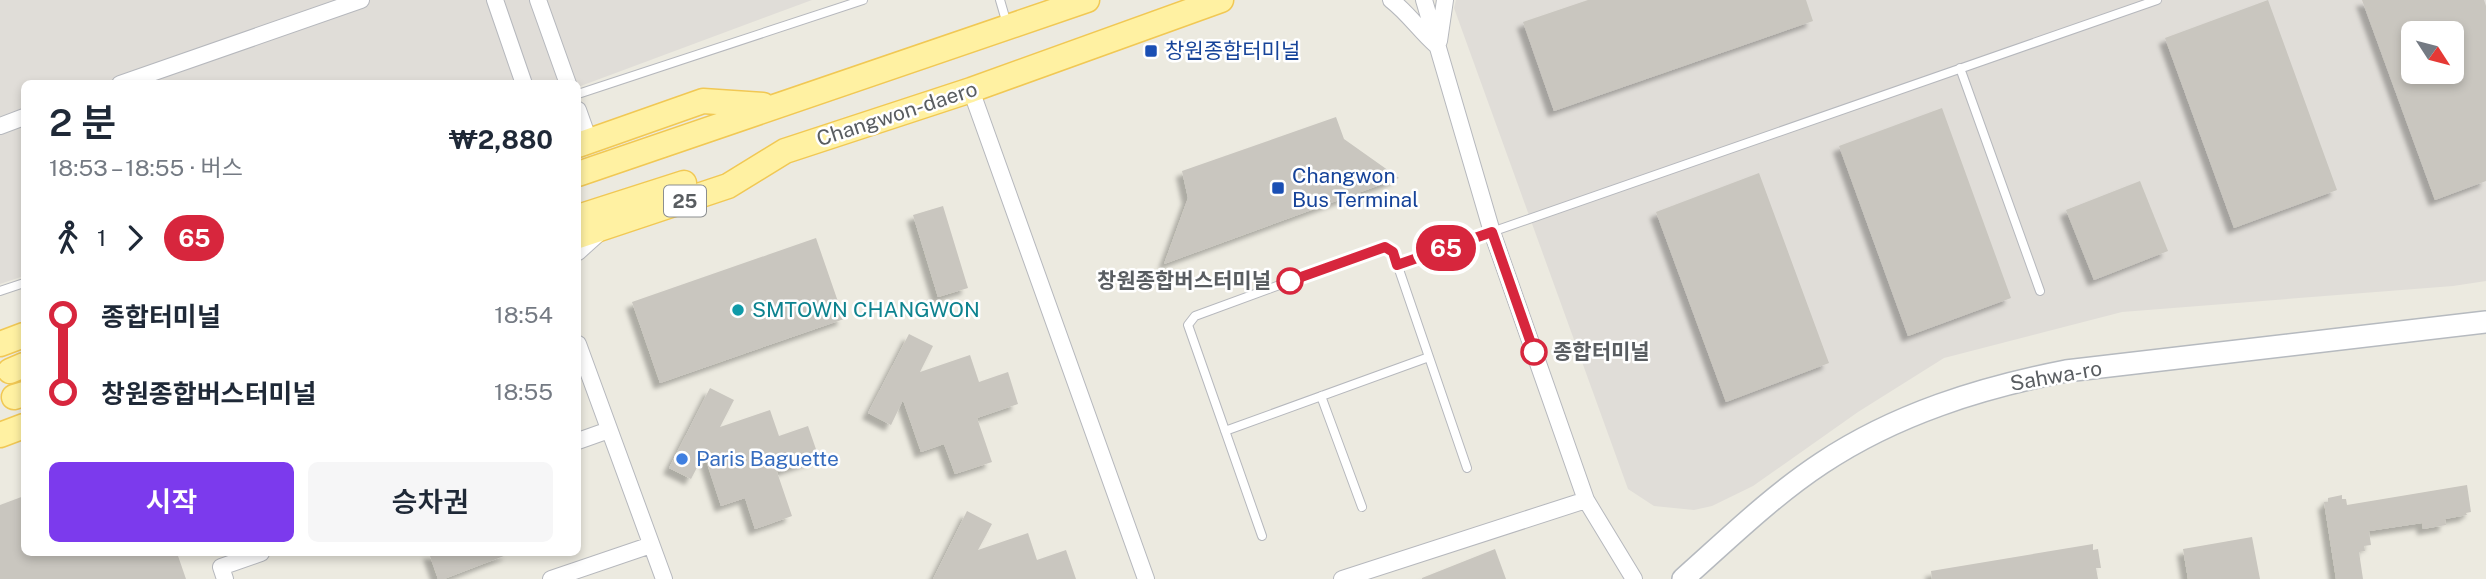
<!DOCTYPE html>
<html lang="ko">
<meta charset="utf-8">
<style>
body{margin:0;font-family:"Public Sans","Noto Sans KR",sans-serif;background:#f6f6f7;color:#1f2937;height:100vh;display:flex;flex-direction:column;font-size:26px;white-space:nowrap}
*{box-sizing:border-box;margin:0}
p{font-size:23px;color:#747a83}
.icon{flex:none;width:38px;height:38px;fill:none;stroke:currentColor;stroke-width:2;stroke-linecap:round;stroke-linejoin:round}
.map{position:relative;flex:1;overflow:hidden}
.details{position:absolute;left:21px;top:80px;width:560px;height:476px;display:flex;flex-direction:column;background:#fff;border-radius:10px;box-shadow:0 4px 10px #0003}
.details>*{flex:none}
.badge{padding:0 14px;border-radius:23px;font-size:24px;line-height:46px}
.needle{width:46px;rotate:126deg}
.fabs{position:absolute;left:2401px;top:21px;display:grid;gap:14px}
.fabs a{display:grid;place-items:center;width:63px;height:63px;border-radius:10px;background:#fff;box-shadow:0 4px 10px #0003;font-size:35px}
.map>.badge{position:absolute;translate:-50% -50%;box-shadow:0 0 0 4px #fff}
.legs{display:flex;align-items:center;gap:10px;height:77px;padding:0 28px;font-size:23px}
.legs p{margin-inline-start:auto}
.headline{display:flex;align-items:center;justify-content:space-between;height:119px;padding:0 28px}
h1{font-size:38px;font-weight:600;line-height:52px}
.button{display:flex;gap:14px;margin-top:auto;padding:14px 28px}
.button a{flex:1;height:80px;border-radius:10px;background:#7c3aed;color:#fff;font-size:28px;font-weight:600;line-height:80px;text-align:center}
.button a+a{background:#f6f6f7;color:#1f2937}
ul{padding:0 28px;list-style:none}
li{display:flex;align-items:center;gap:24px;height:77px;font-size:26px}
li i{display:grid;place-items:center;width:10px;height:100%;margin:0 9px;background:currentColor}
li i::after{content:'';width:18px;height:18px;margin:-9px;border:5px solid;border-radius:50%;background:#fff}
li p{margin-inline-start:auto}
li:first-child i{background:linear-gradient(#0000 50%,currentColor 0)}
li:last-child i{background:linear-gradient(currentColor 50%,#0000 0)}
.map>svg:first-child{display:block}
.industrial{fill:#e0ddd8;fill-rule:evenodd}
.building{fill:#c9c6bf;fill-rule:evenodd;filter:url(#shadow)}
.lines{fill:none;stroke-linecap:round;stroke-linejoin:round}
.service-casing{stroke:#b6b8bd;stroke-width:10}
.minor-casing{stroke:#b6b8bd;stroke-width:18}
.secondary-casing{stroke:#b6babf;stroke-width:24}
.primary-casing{stroke:#f1c854;stroke-width:27}
.service{stroke:#fff;stroke-width:8}
.minor{stroke:#fff;stroke-width:16}
.secondary{stroke:#fff;stroke-width:21}
.primary{stroke:#fff1a2;stroke-width:24}
.line-1-casing{stroke:#fff;stroke-width:16}
.line-1{stroke:#d7263d;stroke-width:10}
.transit-dot{fill:#1a4fb4;stroke:#fff;stroke-width:2.5}
.stop-1-dot{fill:#fff;stroke:#d7263d;stroke-width:3.5}
.culture-dot{fill:#0f9aa8;stroke:#fff;stroke-width:2.5}
.shop-dot{fill:#3f7fe0;stroke:#fff;stroke-width:2.5}
.labels{text-anchor:middle;stroke-width:5;stroke-linejoin:round;paint-order:stroke}
.shield{fill:#fff;stroke:#8b8e90;stroke-width:2}
.shield-label{font-size:19px;font-weight:bold;fill:#595d61}
.transit-label{font-size:21px;fill:#164399;stroke:#fff;text-anchor:start}
.street-label{font-size:21px;fill:#595d61;stroke:#fff}
.stop-label{font-size:21px;font-weight:bold;fill:#595d61;stroke:#fff;text-anchor:end}
.culture-label{font-size:21px;fill:#0d838f;stroke:#fff;text-anchor:start}
.shop-label{font-size:21px;fill:#366cbe;stroke:#fff;text-anchor:start}
</style>
<div class="map">
<svg width="2486" height="579" viewBox="0 0 2486 579">
<defs>
<filter id="shadow"><feDropShadow dx="-6" dy="6" stdDeviation="2" flood-color="#0004"/></filter>
</defs>
<rect width="100%" height="100%" fill="#eceae0"/>
<path class="industrial" d="M0,0h812l-234,87v-3h-554v192l-24,8z
M1456,0h1030v281l-33,5 -331,26 -178,46 -86,54 -105,74 -41,20 -18,4 -40,-4 -26,-17 -174,-481zM2413,33h39v39h-39z"/>
<path class="building" d="M1588,0h218l7,21 -259,90 -31,-89z
M2268,0l69,190 -103,38 -69,-190z
M2362,0h122l2,6v175l-51,19zM2413,33h39v39h-39z
M1942,108l69,190 -103,38 -69,-190z
M1336,117l8,22 55,39 -235,86 24,-66 -6,-27z
M1759,173l70,190 -103,39 -70,-190z
M2140,181l28,70 -74,29 -28,-70z
M943,206l25,82 -30,9 -25,-82z
M816,238l28,81 -184,64 -28,-81z
M909,334l24,12 -13,26 50,-17 9,27 29,-10 10,32 -41,14 15,44 -37,12 -11,-30 -23,8 -18,-52 -12,25 -23,-12z
M710,388l24,12 -14,27 50,-17 9,26 29,-10 11,32 -42,14 15,44 -37,13 -10,-31 -24,8 -17,-52 -13,25 -22,-11z
M2467,485l4,27 -5,1 1,2 -22,4 1,6 -23,4 -1,-6 -53,8 2,14 -7,1 1,5 -6,1 4,27h-27l-12,-77h4v-4l14,-3v4h4l1,6z
M24,496v57h153l9,26h-186v-74z
M967,511l25,13 -14,26 50,-17 9,27 29,-10 10,29h-143z
M2252,537l8,42h-72l-5,-30z
M2093,544v6l5,-1 3,19h-5l2,11h-166l-1,-8z
M1495,549l11,30h-84v-1z
M429,553h80v1l-65,25h-6z"/>
<g class="lines">
<defs>
<path id="service" d="M1000,0l7,24
M1960,68l80,223
M578,94l285,-94
M1397,265l760,-265
M0,291l24,-8
M1321,396l41,111
M1225,431l204,-74
M1262,536l-74,-211 7,-9 191,-70 7,6 74,216"/>
<path id="minor" d="M495,0l29,84
M538,0l30,84
M1391,0c17,13 29,31 45,45
M1424,0l68,232 94,268 48,79
M1439,41l6,-41
M120,84l241,-84
M971,90l175,489
M578,110l11,31
M0,126l24,-9
M578,252l21,-19
M578,344l86,235
M578,441l31,-11
M225,579l-4,-12 40,-14
M551,579l100,-34
M1342,579l244,-79"/>
<path id="secondary" d="M1683,579c45,-40 89,-83 139,-116 74,-49 158,-75 244,-92l420,-49"/>
<path id="primary" d="M578,145l125,-44 60,4
M578,174l509,-174
M578,217l106,-34
M578,236l150,-50 57,-35 186,-61 250,-90
M0,344l24,-9
M10,371l14,-6
M14,397l10,-3
M0,435l24,-9"/>
</defs>
<use href="#service" class="service-casing"/>
<use href="#minor" class="minor-casing"/>
<use href="#secondary" class="secondary-casing"/>
<use href="#primary" class="primary-casing"/>
<use href="#service" class="service"/>
<use href="#minor" class="minor"/>
<use href="#secondary" class="secondary"/>
<use href="#primary" class="primary"/>
</g>
<g class="lines">
<defs>
<path id="line-1" d="M1290,281l95,-34 8,5 4,13 95,-33 42,120"/>
</defs>
<use href="#line-1" class="line-1-casing"/>
<use href="#line-1" class="line-1"/>
</g>
<g class="transit-dot">
<rect x="1144" y="44" width="14" height="14" rx="3.5"/>
<rect x="1271" y="181" width="14" height="14" rx="3.5"/>
</g>
<g class="stop-1-dot">
<circle cx="1290" cy="281" r="12"/>
<circle cx="1534" cy="352" r="12"/>
</g>
<circle class="culture-dot" cx="738" cy="310" r="7"/>
<circle class="shop-dot" cx="682" cy="459" r="7"/>
<g class="labels">
<rect class="shield" x="664" y="185.5" width="42" height="31" rx="5"/>
<g class="shield-label">
<text x="685" y="208">25</text>
</g>
<g class="transit-label">
<text x="1165" y="58">창원종합터미널</text>
<text x="1292" y="183">Changwon<tspan x="1292" dy="24">Bus Terminal</tspan></text>
</g>
<g class="street-label">
<text transform="translate(897 114) rotate(-18)" y="7">Changwon-daero</text>
<text transform="translate(2056 376) rotate(-10)" y="7">Sahwa-ro</text>
</g>
<g class="stop-label">
<text x="1271" y="288">창원종합버스터미널</text>
<text x="1553" y="359" text-anchor="start">종합터미널</text>
</g>
<g class="culture-label">
<text x="752" y="317">SMTOWN CHANGWON</text>
</g>
<g class="shop-label">
<text x="696" y="466">Paris Baguette</text>
</g>
</g>
</svg>
<div class="fabs">
<a><svg class="needle" viewBox="-14 -14 28 28"><path d="M0-13l5 13h-10z" fill="#e53935"/><path d="M0 13l5-13h-10z" fill="#747a83"/></svg></a>
</div>
<b class="badge" style="left:1446px;top:248px;background:#d7263d;color:#fff">65</b>
<section class="details">
<div class="headline"><div><h1>2 분</h1><p>18:53 – 18:55 · 버스</p></div><b>₩2,880</b></div>
<div class="legs"><svg class="icon" aria-label="walk" viewBox="0 0 24 24"><circle cx="13" cy="4" r="2"/><path d="M13 8l-2 6 4 7M11 14l-3 7M7 12l3-4h3l4 4"/></svg>1<svg class="icon" aria-label="forward" viewBox="0 0 24 24"><path d="M9 5l7 7-7 7"/></svg><b class="badge" style="background:#d7263d;color:#fff">65</b></div>
<ul>
<li><i style="color:#d7263d"></i><b>종합터미널</b><p>18:54</p></li>
<li><i style="color:#d7263d"></i><b>창원종합버스터미널</b><p>18:55</p></li>
</ul>
<div class="button"><a>시작</a><a>승차권</a></div>
</section>
</div>
